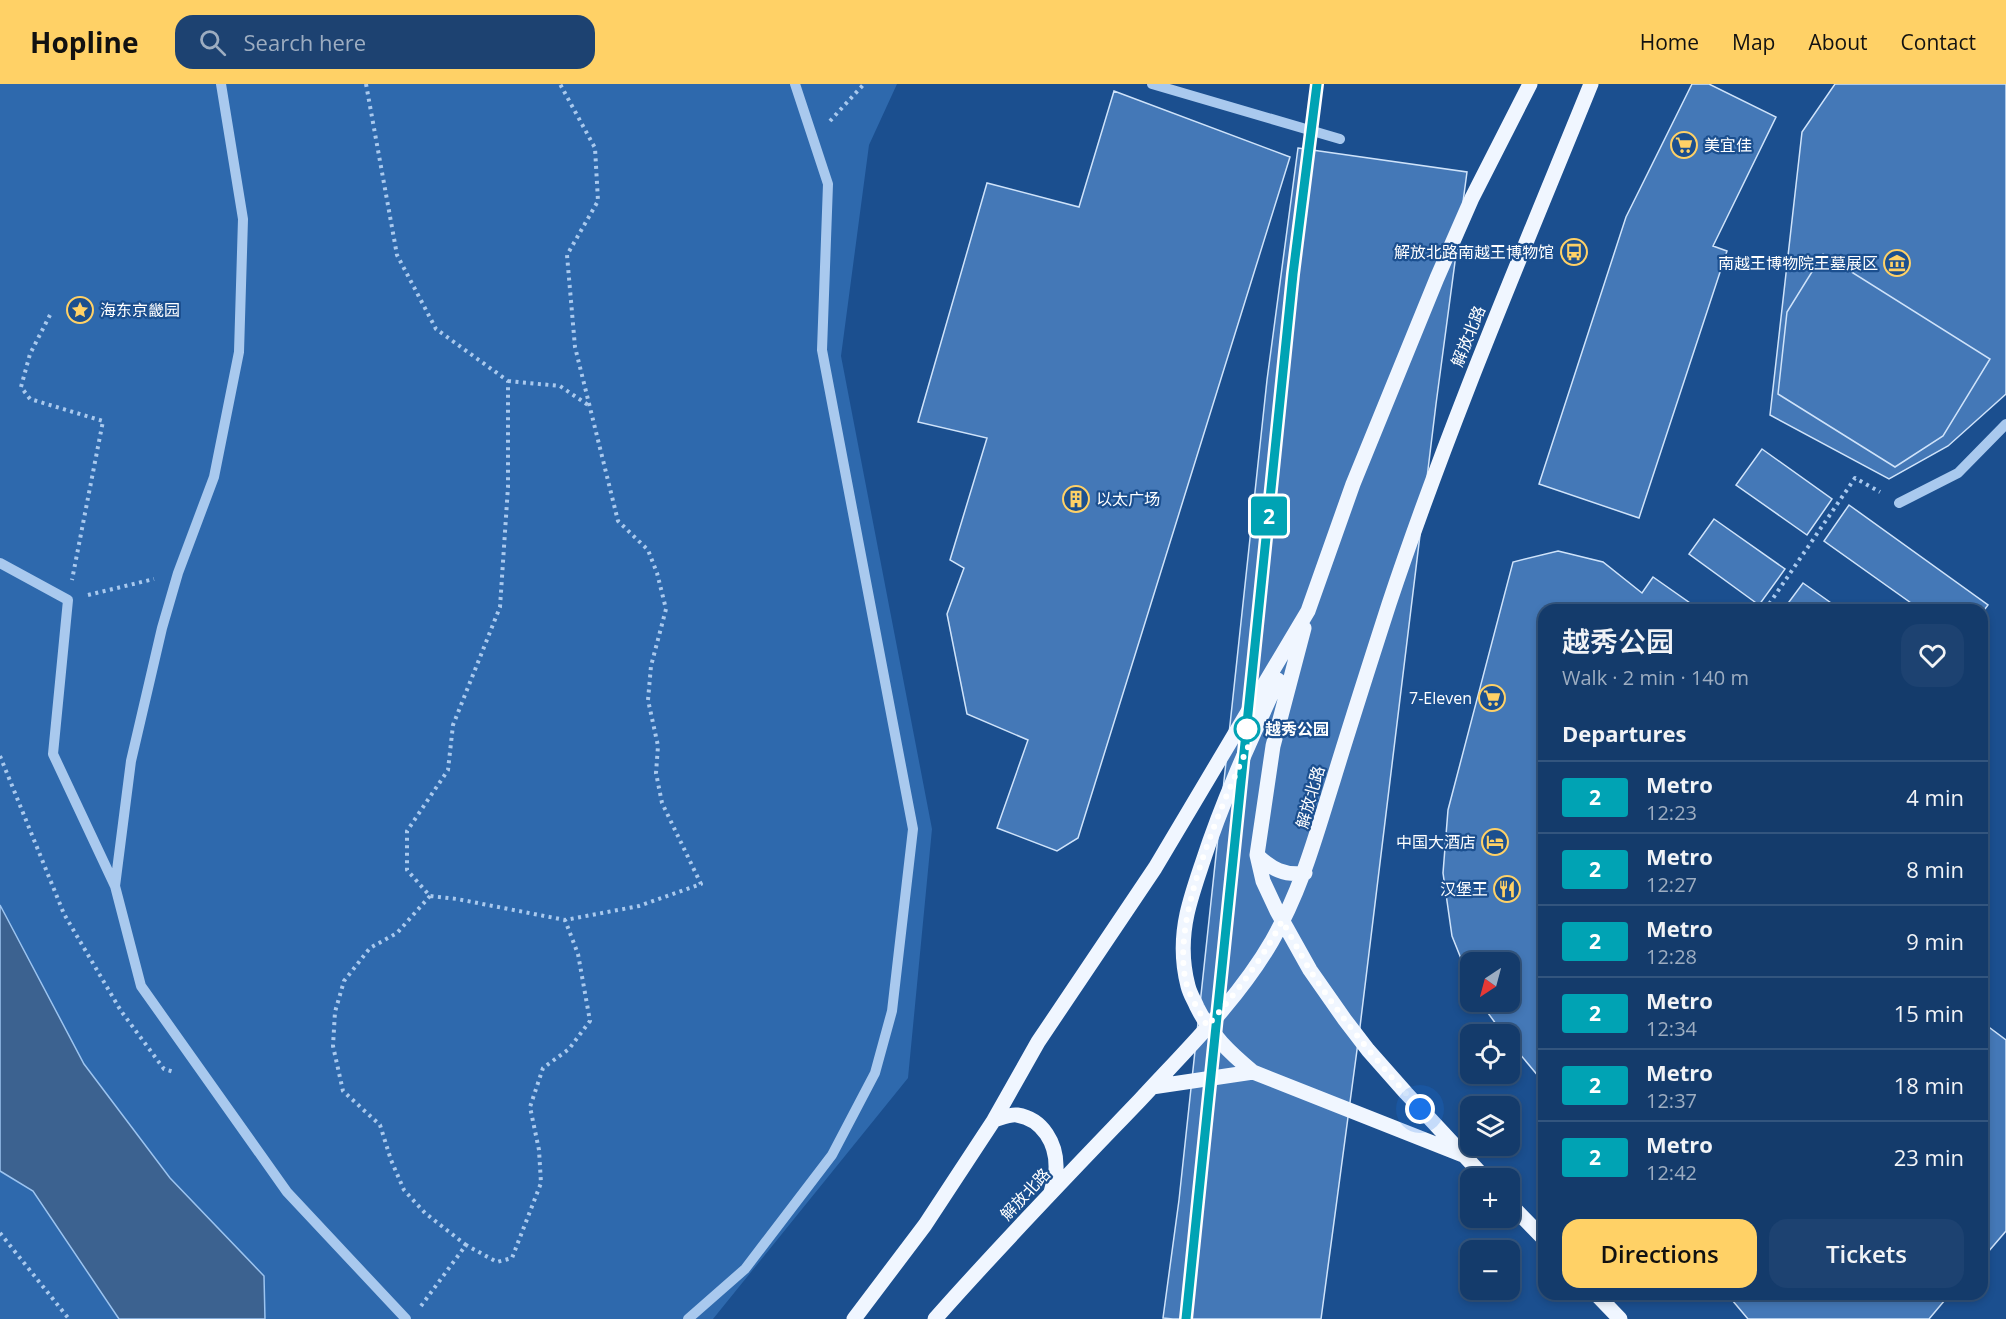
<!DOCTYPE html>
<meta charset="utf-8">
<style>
body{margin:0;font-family:"Open Sans","Noto Sans SC",sans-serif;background:#1d4271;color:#f1f3f6;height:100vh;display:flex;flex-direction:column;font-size:22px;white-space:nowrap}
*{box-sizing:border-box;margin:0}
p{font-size:20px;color:#9dadc1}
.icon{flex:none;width:33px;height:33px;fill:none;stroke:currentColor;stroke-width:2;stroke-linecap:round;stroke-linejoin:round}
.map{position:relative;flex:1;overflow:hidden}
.drawer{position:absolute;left:1538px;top:520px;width:450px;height:696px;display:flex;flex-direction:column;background:#143b6b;border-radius:18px;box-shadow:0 3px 9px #0003,0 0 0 2px #33557e}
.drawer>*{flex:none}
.badge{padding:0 12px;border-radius:4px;font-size:21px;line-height:39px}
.needle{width:39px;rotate:216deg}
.tools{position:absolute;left:1460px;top:868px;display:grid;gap:12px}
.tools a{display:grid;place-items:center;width:60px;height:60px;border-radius:12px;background:#143b6b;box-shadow:0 3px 9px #0003,0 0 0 2px #33557e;font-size:30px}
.you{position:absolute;width:30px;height:30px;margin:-15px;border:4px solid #fff;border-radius:50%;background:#1a73e8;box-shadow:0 0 0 9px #1a73e833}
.map>.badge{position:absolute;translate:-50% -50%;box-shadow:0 0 0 3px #fff}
h2{padding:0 24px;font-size:22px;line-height:54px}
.round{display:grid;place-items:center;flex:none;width:63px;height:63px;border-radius:18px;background:#1d4271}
.overview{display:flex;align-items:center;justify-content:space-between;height:102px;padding:0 24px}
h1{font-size:28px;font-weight:600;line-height:45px}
.action{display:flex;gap:12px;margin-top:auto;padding:12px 24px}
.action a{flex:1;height:69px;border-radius:18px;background:#ffd166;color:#111;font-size:24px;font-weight:600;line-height:69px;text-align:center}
.action a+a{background:#1d4271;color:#f1f3f6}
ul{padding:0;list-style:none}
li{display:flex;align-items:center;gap:18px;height:72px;padding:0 24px;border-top:2px solid #33557e}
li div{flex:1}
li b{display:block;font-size:22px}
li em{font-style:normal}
li .badge{min-width:66px;font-weight:700;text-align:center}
header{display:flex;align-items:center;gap:36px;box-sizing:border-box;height:84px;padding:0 30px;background:#ffd166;color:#111}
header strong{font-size:28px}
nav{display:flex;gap:33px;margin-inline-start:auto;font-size:21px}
.search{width:420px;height:54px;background:#1d4271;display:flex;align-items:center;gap:15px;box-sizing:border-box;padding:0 21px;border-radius:18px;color:#9dadc1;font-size:22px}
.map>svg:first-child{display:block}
.green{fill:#2e69ad}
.water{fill:#3c6290;stroke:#9cc4f0;stroke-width:1.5}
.building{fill:#4478b7;stroke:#cfe3fa;stroke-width:1.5}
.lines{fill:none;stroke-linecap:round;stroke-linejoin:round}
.path{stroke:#a9c9ee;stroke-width:4;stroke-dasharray:3 4.5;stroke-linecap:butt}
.minor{stroke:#a9c9ee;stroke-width:10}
.major{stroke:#f0f6ff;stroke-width:15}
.line-casing{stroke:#fff;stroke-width:14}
.line{stroke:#00a3b4;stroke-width:9}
.walk{stroke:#fff;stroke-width:6;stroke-dasharray:0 10.8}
.stop-dot{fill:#fff;stroke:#00a3b4;stroke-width:3}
.labels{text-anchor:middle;stroke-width:4.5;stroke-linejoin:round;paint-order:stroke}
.poi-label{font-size:16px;fill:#fff;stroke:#1b4f8f;text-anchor:end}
.street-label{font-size:16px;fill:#fff;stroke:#1b4f8f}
.stop-label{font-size:16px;font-weight:bold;fill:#fff;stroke:#1b4f8f;text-anchor:start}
</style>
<header>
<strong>Hopline</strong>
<div class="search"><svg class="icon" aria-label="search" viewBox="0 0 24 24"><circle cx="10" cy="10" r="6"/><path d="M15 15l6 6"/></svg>Search here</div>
<nav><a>Home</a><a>Map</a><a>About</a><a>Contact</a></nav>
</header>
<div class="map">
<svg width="2006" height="1235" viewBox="0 0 2006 1235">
<rect width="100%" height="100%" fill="#1b4f8f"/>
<path class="green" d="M0,0h897l-28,61 -28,211 91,473 -24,249 -195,241h-713z"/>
<path class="water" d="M0,821l84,159 86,114 94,98 1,43h-146l-86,-128 -33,-20z"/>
<path class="building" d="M1692,0h17l67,33 -63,129 14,5 -88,267 -100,-34 87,-267z
M1835,0h171v310l-58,52 -59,33 -119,-64 32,-283z
M1114,7l176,66 -212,681 -21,13 -60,-23 31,-88 -61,-26 -20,-100 17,-46 -14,-8 37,-122 -69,-16 69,-239 92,24z
M1298,64l169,24 -31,232 -77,631 -38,284h-148l-10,-1 16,-118 88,-820z
M1823,170l167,105 -47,77 -48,31 -117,-73 9,-82z
M1762,365l70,50 -25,36 -71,-50z
M1849,421l139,100 -6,8v-3h-61l-97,-69z
M1714,435l71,50 -26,36 -70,-51z
M1558,467l45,11 39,31 11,-16 47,33h-156v473l-35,-42v-6h-5l-24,-33h29v-39h-39v18l-18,-45 -9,-63 5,-63 65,-248z
M1803,499l38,27h-58z
M1982,938l24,18v191l-24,28z
M1727,1210h223l-21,25h-181z"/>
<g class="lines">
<path class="path" d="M366,0l31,171 39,74 72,52v106l-8,120 -47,118 -5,45 -41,61v39l23,26 27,3 108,21 74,-14 62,-22 -39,-81 -6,-30 2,-27 -10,-46 3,-34 15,-57 -9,-36 -9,-23 -30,-29 -43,-174 -8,-92 31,-54 -3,-53 -35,-64
M830,37l34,-37
M50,231l-20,39 -9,33 9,12 73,22 -31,159
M508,297l52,5 28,19
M88,511l66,-16
M1765,526l90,-132 25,14
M0,672l64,158 57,97 43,58 10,3
M430,812l-33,37 -27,15 -26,33 -9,31 -2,34 10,45 37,34 11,35 13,30 21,23 41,32
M0,1149l69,86
M421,1222l45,-61 31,17 15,-4 29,-75 -2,-33 -9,-43 13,-39 26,-19 21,-28 -12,-67 -13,-34"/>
<path class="minor" d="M221,0l22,135 -4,133 -25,125 -36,96 -16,55 -31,133 -16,125 26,100 146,206 119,127
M1152,0l188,55
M1899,419l59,-30 48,-49
M0,479l68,37 -15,154 62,132
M688,1235l57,-50 87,-114 43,-82 17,-62 21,-182 -91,-479 6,-166 -33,-100"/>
<path class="major" d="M1304,544l-31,118 -16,109 6,26 14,30 33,59 35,50 23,30 38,43 80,86
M1278,596c-27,59 -55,119 -75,181 -6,18 -12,35 -16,53 -5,23 -5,49 1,72 2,8 6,14 9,21 14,28 33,46 56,65l210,83
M1257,771c14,14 28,21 48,18
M1152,1003l101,-15
M994,1036c7,-2 17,-6 23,-5 26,4 40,29 39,54 0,7 -3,16 -5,23
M1509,1119l35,36
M1596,1210l24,25
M854,1235l71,-94 69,-105 44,-78 117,-174 153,-257 45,-127 84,-206 35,-80 58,-114
M935,1235c66,-75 136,-147 205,-219 46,-50 98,-100 132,-159 30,-53 43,-103 61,-160 18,-59 37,-118 56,-177 59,-177 132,-348 202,-520"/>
</g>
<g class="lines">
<defs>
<path id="line" d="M1186,1235l107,-1045 24,-190"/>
</defs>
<use href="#line" class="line-casing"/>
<use href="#line" class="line"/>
<path class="walk" d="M1247,645l6,7c-28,62 -87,188 -65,253 5,13 13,25 19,37 29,-33 55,-66 75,-105 10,16 18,33 28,49 32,50 70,95 110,139"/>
</g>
<defs>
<symbol id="supermarket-ring" viewBox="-11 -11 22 22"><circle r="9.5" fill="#1b4f8f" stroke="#ffd166" stroke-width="1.5"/><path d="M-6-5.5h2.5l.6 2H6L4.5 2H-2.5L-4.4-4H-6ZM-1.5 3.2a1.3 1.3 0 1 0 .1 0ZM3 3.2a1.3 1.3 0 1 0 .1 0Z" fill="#ffd166"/></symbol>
<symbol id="bus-ring" viewBox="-11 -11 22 22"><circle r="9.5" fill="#1b4f8f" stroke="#ffd166" stroke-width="1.5"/><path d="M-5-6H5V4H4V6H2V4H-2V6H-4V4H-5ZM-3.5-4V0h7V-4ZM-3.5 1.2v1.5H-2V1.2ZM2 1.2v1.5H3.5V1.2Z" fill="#ffd166"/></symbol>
<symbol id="museum-ring" viewBox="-11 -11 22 22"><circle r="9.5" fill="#1b4f8f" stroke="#ffd166" stroke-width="1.5"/><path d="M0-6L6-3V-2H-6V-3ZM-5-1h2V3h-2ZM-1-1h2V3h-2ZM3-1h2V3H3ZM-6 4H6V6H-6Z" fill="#ffd166"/></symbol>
<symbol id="sight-ring" viewBox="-11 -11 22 22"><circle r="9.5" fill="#1b4f8f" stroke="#ffd166" stroke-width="1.5"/><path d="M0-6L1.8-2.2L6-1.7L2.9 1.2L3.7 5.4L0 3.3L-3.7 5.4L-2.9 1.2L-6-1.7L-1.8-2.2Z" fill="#ffd166"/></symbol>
<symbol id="building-ring" viewBox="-11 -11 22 22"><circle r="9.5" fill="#1b4f8f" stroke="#ffd166" stroke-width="1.5"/><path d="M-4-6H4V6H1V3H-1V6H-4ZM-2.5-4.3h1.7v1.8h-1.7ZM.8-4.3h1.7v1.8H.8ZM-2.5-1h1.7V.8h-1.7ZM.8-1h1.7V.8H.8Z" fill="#ffd166"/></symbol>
<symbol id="hotel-ring" viewBox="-11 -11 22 22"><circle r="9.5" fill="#1b4f8f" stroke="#ffd166" stroke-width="1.5"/><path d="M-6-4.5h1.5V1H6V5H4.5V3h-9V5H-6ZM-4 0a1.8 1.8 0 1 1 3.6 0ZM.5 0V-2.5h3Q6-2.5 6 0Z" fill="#ffd166"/></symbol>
<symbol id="restaurant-ring" viewBox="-11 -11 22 22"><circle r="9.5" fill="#1b4f8f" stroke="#ffd166" stroke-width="1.5"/><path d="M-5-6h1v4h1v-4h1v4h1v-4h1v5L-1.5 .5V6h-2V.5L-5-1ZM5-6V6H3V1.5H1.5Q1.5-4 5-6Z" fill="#ffd166"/></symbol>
</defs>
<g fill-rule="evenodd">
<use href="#supermarket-ring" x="1669" y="46" width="30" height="30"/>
<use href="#bus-ring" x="1559" y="153" width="30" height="30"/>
<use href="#museum-ring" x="1882" y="164" width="30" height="30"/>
<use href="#sight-ring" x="65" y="211" width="30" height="30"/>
<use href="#building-ring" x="1061" y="400" width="30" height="30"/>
<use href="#supermarket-ring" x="1477" y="599" width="30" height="30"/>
<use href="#hotel-ring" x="1480" y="743" width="30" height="30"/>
<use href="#restaurant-ring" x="1492" y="790" width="30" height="30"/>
</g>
<circle class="stop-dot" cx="1247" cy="645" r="12"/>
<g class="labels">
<g class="poi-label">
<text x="1704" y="67" text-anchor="start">美宜佳</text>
<text x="1554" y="174">解放北路南越王博物馆</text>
<text x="1878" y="185">南越王博物院王墓展区</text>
<text x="100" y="232" text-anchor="start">海东京畿园</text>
<text x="1096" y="421" text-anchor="start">以太广场</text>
<text x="1472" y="620">7-Eleven</text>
<text x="1476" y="764">中国大酒店</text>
<text x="1488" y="811">汉堡王</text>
</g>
<g class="street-label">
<text transform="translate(1468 252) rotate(-68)" y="6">解放北路</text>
<text transform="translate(1310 713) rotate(-74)" y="6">解放北路</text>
<text transform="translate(1025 1110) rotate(-47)" y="6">解放北路</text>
</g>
<g class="stop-label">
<text x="1265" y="651">越秀公园</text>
</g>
</g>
</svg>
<div class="tools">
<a><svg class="needle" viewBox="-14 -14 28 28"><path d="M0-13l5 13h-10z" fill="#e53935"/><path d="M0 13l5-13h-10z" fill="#9dadc1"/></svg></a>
<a><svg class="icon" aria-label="locate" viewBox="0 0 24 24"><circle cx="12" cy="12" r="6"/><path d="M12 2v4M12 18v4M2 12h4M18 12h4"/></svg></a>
<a><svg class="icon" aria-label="layers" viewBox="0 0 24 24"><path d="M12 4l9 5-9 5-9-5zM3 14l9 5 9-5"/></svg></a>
<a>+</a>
<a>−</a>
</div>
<div class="you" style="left:1420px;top:1025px"></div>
<b class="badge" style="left:1269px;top:432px;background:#00a3b4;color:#fff">2</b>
<section class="drawer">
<div class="overview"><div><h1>越秀公园</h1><p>Walk · 2 min · 140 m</p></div><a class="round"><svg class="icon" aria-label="heart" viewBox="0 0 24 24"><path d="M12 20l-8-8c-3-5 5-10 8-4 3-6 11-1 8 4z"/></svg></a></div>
<h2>Departures</h2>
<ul>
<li><span class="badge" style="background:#00a3b4;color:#fff">2</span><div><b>Metro</b><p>12:23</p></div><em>4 min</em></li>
<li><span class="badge" style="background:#00a3b4;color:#fff">2</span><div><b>Metro</b><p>12:27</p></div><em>8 min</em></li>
<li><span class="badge" style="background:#00a3b4;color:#fff">2</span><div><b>Metro</b><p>12:28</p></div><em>9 min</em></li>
<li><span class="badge" style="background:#00a3b4;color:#fff">2</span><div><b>Metro</b><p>12:34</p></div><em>15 min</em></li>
<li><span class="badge" style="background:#00a3b4;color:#fff">2</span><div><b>Metro</b><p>12:37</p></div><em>18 min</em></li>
<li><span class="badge" style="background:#00a3b4;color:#fff">2</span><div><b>Metro</b><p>12:42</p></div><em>23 min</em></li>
</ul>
<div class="action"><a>Directions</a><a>Tickets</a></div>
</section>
</div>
